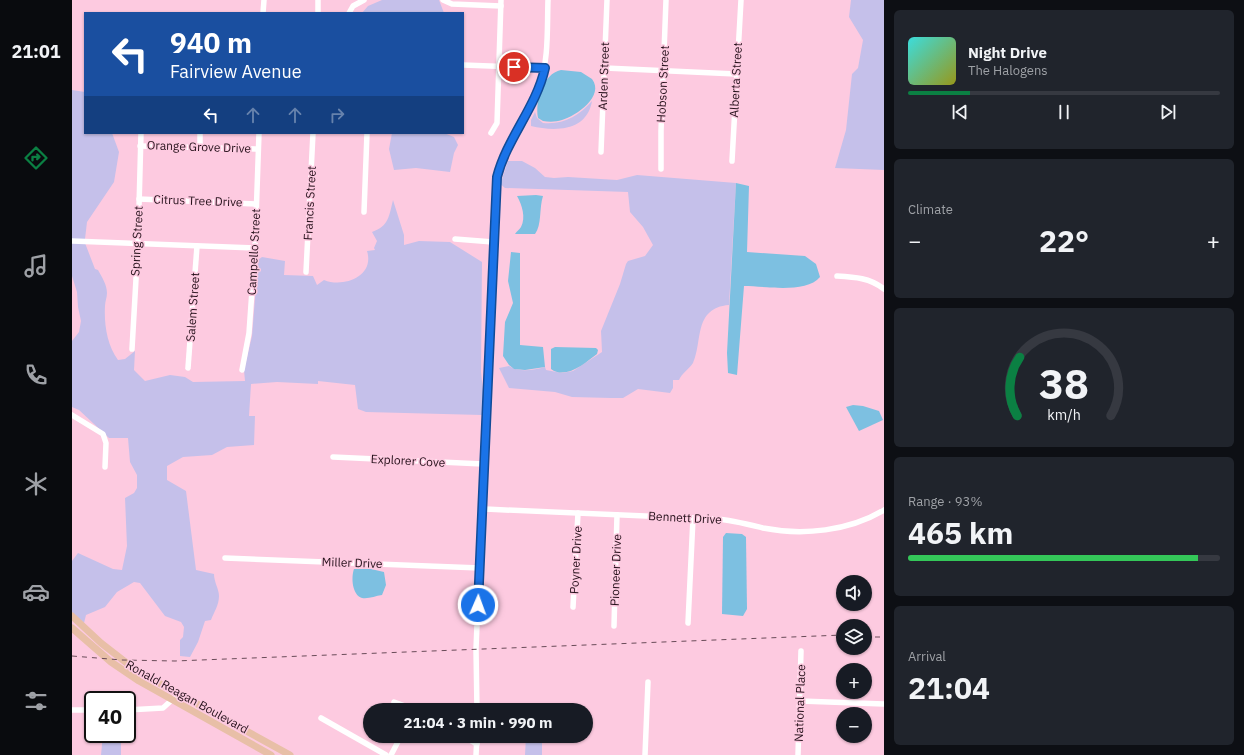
<!DOCTYPE html>
<meta charset="utf-8">
<style>
body{margin:0;font-family:"IBM Plex Sans",sans-serif;background:#20242c;color:#f1f3f6;height:100vh;display:flex;flex-direction:column;font-size:15px;white-space:nowrap}
*{box-sizing:border-box;margin:0}
p{font-size:13px;color:#9ea1a6}
.icon{flex:none;width:22px;height:22px;fill:none;stroke:currentColor;stroke-width:2;stroke-linecap:round;stroke-linejoin:round}
.map{position:relative;flex:1;overflow:hidden}
.drawer{display:flex;flex-direction:column;gap:10px;padding:10px;background:#0d0f14;width:360px}
.drawer>*{flex:none}
.banner{position:absolute;left:12px;top:12px;width:380px;height:122px;border-radius:0px;box-shadow:0 1px 3px #0004;background:#1a4fa0;color:#fff;overflow:hidden}
.fabs{position:absolute;left:764px;top:575px;display:grid;gap:8px}
.fabs a{display:grid;place-items:center;width:36px;height:36px;border-radius:50%;background:#171b24;box-shadow:0 1px 3px #0004;font-size:20px}
.speed{position:absolute;left:12px;top:691px;display:flex;gap:8px;font-size:20px;font-weight:700;text-align:center}
.speed>*{display:grid;place-content:center;width:52px;height:52px;border-radius:50%;background:#171b24;box-shadow:0 1px 3px #0004;line-height:1}
.speed .limit{border:2px solid #111;border-radius:6px;background:#fff;color:#111}
.pin{position:absolute;display:grid;place-items:center;width:34px;height:34px;color:#fff;margin:-17px;border:2px solid #fff;border-radius:50%;box-shadow:0 1px 4px #0007}
.me{position:absolute;width:44px;margin:-22px;rotate:2deg;stroke-linejoin:round;filter:drop-shadow(0 0 3px #0008)}
.turn{display:flex;align-items:center;gap:14px;height:84px;padding:0 20px;font-size:18px}
.turn .icon{width:52px;height:52px;stroke-width:2.5}
.turn b{display:block;font-size:28px;line-height:34px}
.lanes{display:flex;align-items:center;height:38px;padding:0 20px;background:#0003;justify-content:center;gap:20px;direction:ltr}
.lanes .off{opacity:.35}
.big{font-size:30px;font-weight:800;line-height:1.1}
.drawer .tile{flex:1;display:flex;flex-direction:column;justify-content:center;gap:6px;min-width:0;padding:0 14px;border-radius:6px;background:#20242c}
.drawer .dial{align-items:center;gap:0}
.dial svg{height:104px;overflow:visible;fill:none;stroke:#363941;stroke-width:7;stroke-linecap:round;text-anchor:middle}
.dial text{fill:#f1f3f6;stroke:none}
.song{display:flex;align-items:center;gap:12px}
.cover{width:48px;height:48px;border-radius:6px;background:linear-gradient(135deg,hsl(180 70% 55%),hsl(60 70% 35%))}
.played{height:4px;border-radius:2px;background:linear-gradient(90deg,#0b8043 20%,#363941 20%)}
.keys{display:flex;justify-content:space-around;direction:ltr}
.heat{display:flex;justify-content:space-between;align-items:center;font-size:22px;direction:ltr}
.charge{height:6px;border-radius:3px;background:linear-gradient(90deg,#34c759 93%,#363941 0)}
.trip{position:absolute;left:291px;top:703px;width:230px;height:40px;border-radius:20px;background:#171b24;box-shadow:0 1px 3px #0004;font-weight:800;line-height:40px;text-align:center}
main{display:flex;flex:1;min-height:0}
.tab-bar{display:flex;flex-direction:column;width:72px;justify-content:space-around;align-items:center;background:#090b0e;color:#9ea1a6}
.tab-bar .icon{width:28px;height:28px}
.tab-bar .selected{color:#0b8043}
.tab-bar b{font-size:18px;color:#f1f3f6}
.map>svg:first-child{display:block}
.green{fill:#c5c0ea}
.water{fill:#7dc0e1}
.lines{fill:none;stroke-linecap:round;stroke-linejoin:round}
.minor{stroke:#fff;stroke-width:5.5}
.major{stroke:#e8bfa7;stroke-width:7}
.rail{stroke:#6a4c59;stroke-width:1;stroke-dasharray:5 5;stroke-linecap:butt}
.route-casing{stroke:#114b97;stroke-width:10}
.route{stroke:#1a73e8;stroke-width:7}
.labels{text-anchor:middle;stroke-width:3;stroke-linejoin:round;paint-order:stroke}
.street-label{font-size:12px;fill:#26111b;stroke:#fdcae0}
</style>
<main>
<nav class="tab-bar">
<b>21:01</b>
<svg class="icon selected" aria-label="directions" viewBox="0 0 24 24"><path d="M12 3l9 9-9 9-9-9zM9 14v-3h6M13 9l2 2-2 2"/></svg>
<svg class="icon" aria-label="music" viewBox="0 0 24 24"><path d="M9 18V5l10-2v13"/><circle cx="6" cy="18" r="3"/><circle cx="16" cy="16" r="3"/></svg>
<svg class="icon" aria-label="phone" viewBox="0 0 24 24"><path d="M5 4h4l2 5-3 2q2 4 5 5l2-3 5 2v4C11 20 4 13 5 4z"/></svg>
<svg class="icon" aria-label="climate" viewBox="0 0 24 24"><path d="M12 3v18M4 7l16 10M4 17L20 7"/></svg>
<svg class="icon" aria-label="car" viewBox="0 0 24 24"><path d="M5 17H2v-5l4-1 3-4h7l3 4 3 1v5h-3M9 17h6M6 11h13"/><circle cx="7" cy="17" r="2"/><circle cx="17" cy="17" r="2"/></svg>
<svg class="icon" aria-label="filters" viewBox="0 0 24 24"><path d="M4 7h16M4 17h16"/><circle cx="9" cy="7" r="2"/><circle cx="15" cy="17" r="2"/></svg>
</nav>
<div class="map">
<svg width="812" height="755" viewBox="0 0 812 755">
<rect width="100%" height="100%" fill="#fdcae0"/>
<!-- green -->
<g class="green">
<path d="M310 0H367L372 13H290L296 6Z"/>
<path d="M779 0H812V170L763 168 774 130 780 74 786 68 791 40 777 17Z"/>
<path d="M0 90 13 92V133H40L47 152 42 182 15 222 13 239H0Z"/>
<path d="M520 101C515 131 484 132 459 126V120L463 112 465 118 471 123C491 125 507 116 520 101Z"/>
<path d="M320 133H372L382 137 386 145 382 153 378 172 344 168 322 170 317 149Z"/>
<path d="M436 161H450L463 168 473 177 482 178 496 177 545 180 565 175 664 183 657 305C621 308 631 342 621 363 617 369 610 373 607 380H601V388L598 393 566 389 551 398H539L500 397 483 392 437 388 427 368 437 366C447 373 462 370 473 367L474 370 490 373 501 371 530 352 529 331 548 284 554 264 556 261 573 256 581 245 571 227 558 212 556 192 433 188 426 182H429Z"/>
<path d="M321 200 332 235V245L347 241 378 242 410 262 409 372 412 401 410 415 294 412 286 409 283 385 246 381V384L205 382 179 384 177 416H183L182 445 155 447 140 455 111 457 95 466V480L114 491 124 570 142 574C142 582 147 589 147 596 147 605 142 612 139 620L133 621 126 642 118 657 108 656V640L111 637 112 627 109 622 93 616 68 583 62 582 45 592 33 607 14 615 12 623 0 613V561L6 553 41 569 50 570 55 546 53 498 62 493 65 488V475L58 462 56 438H37L7 410 0 407V341L7 332 9 321 6 307 5 292 0 276V243H13L23 269 26 270C30 277 35 285 35 293 35 297 33 302 33 306 32 324 35 345 46 360L53 359 63 351 62 370 73 381 98 375 113 377 121 382 173 381 172 370 180 336 186 260 190 257 213 261 212 275 241 276 245 285 252 280C271 288 303 277 295 251L303 250 302 248 305 241 300 232C317 226 317 216 321 200Z"/>
<path d="M31 734H49V755H29Z"/>
<path d="M454 736H470V755H453Z"/>
</g>
<!-- water -->
<g class="water">
<path d="M489 70 509 72 520 79C533 96 504 116 490 120 484 122 477 122 471 121L466 118C463 100 471 74 489 70Z"/>
<path d="M664 183 677 186 675 252 733 256 744 264 748 277C734 294 692 286 672 286L665 375 656 373 655 353Z"/>
<path d="M464 195 471 196C467 208 470 225 463 234H443C445 231 447 230 449 227 454 217 450 205 445 196Z"/>
<path d="M439 252 448 253V345L471 347 473 367 453 370 442 369 437 365 431 356 433 322 441 303 436 281Z"/>
<path d="M483 347 524 348 526 350 525 354C513 363 494 380 479 369V349Z"/>
<path d="M781 405 791 406 807 411 811 420 787 431 774 407Z"/>
<path d="M654 533 670 534 674 537 675 609 671 616 650 614 651 537Z"/>
<path d="M282 569H299L312 572 314 585 310 595C303 596 297 599 290 598 280 595 279 577 282 569Z"/>
</g>
<g class="lines">
<!-- minor -->
<g class="minor">
<path d="M371 0 380 4 429 6"/>
<path d="M191 13 192 0"/>
<path d="M246 13V0"/>
<path d="M277 13 281 6 292 0"/>
<path d="M391 65 473 68"/>
<path d="M533 68 664 74"/>
<path d="M419 133 425 123 429 0"/>
<path d="M68 146 186 149"/>
<path d="M128 148V133"/>
<path d="M529 152 535 0"/>
<path d="M660 161 669 0"/>
<path d="M589 169V131L594 0"/>
<path d="M67 199 184 204"/>
<path d="M292 212 295 133"/>
<path d="M383 239 421 242"/>
<path d="M0 241 183 248"/>
<path d="M234 272 241 133"/>
<path d="M765 276C783 277 798 278 812 289"/>
<path d="M60 349 66 244 69 133"/>
<path d="M116 368 125 246"/>
<path d="M170 370 177 333 183 248 187 133"/>
<path d="M0 415 31 434 34 443 33 467"/>
<path d="M261 457 411 464"/>
<path d="M410 509C488 512 566 516 643 519 660 520 675 524 691 528 731 536 777 531 812 510"/>
<path d="M153 558 408 568"/>
<path d="M501 607 506 513"/>
<path d="M616 623 621 518"/>
<path d="M542 626 545 515"/>
<path d="M728 701 812 704"/>
<path d="M322 702 344 710"/>
<path d="M0 710H21"/>
<path d="M55 710 91 708 102 698"/>
<path d="M405 710 404 649 423 192C428 149 453 126 467 88 477 60 475 29 476 0"/>
<path d="M249 718 314 755"/>
<path d="M391 736 405 744"/>
<path d="M319 755 329 736"/>
<path d="M404 755 405 736"/>
<path d="M573 755 576 682"/>
<path d="M726 755 729 651"/>
</g>
<!-- major -->
<g class="major">
<path d="M0 616 29 643 65 671 218 755"/>
<path d="M0 628 39 662 67 681 199 755"/>
</g>
<!-- rail -->
<g class="rail">
<path d="M793 637H812"/>
<path d="M0 656 50 660 103 661 771 635"/>
</g>
</g>
<g class="lines">
<!-- route casing -->
<g class="route-casing">
<path id="route" d="M406 605 425 177C435 138 464 108 473 68L442 67"/>
</g>
<!-- route -->
<use href="#route" class="route"/>
</g>
<g class="labels">
<!-- street labels -->
<g class="street-label">
<text transform="translate(532 76) rotate(-88)" y="4">Arden Street</text>
<text transform="translate(664 80) rotate(-87)" y="4">Alberta Street</text>
<text transform="translate(591 84) rotate(-87)" y="4">Hobson Street</text>
<text transform="translate(127 147) rotate(2)" y="4">Orange Grove Drive</text>
<text transform="translate(126 201) rotate(2)" y="4">Citrus Tree Drive</text>
<text transform="translate(238 203) rotate(-87)" y="4">Francis Street</text>
<text transform="translate(65 241) rotate(-87)" y="4">Spring Street</text>
<text transform="translate(182 252) rotate(-87)" y="4">Campello Street</text>
<text transform="translate(121 307) rotate(-86)" y="4">Salem Street</text>
<text transform="translate(336 461) rotate(3)" y="4">Explorer Cove</text>
<text transform="translate(613 518) rotate(3)" y="4">Bennett Drive</text>
<text transform="translate(504 560) rotate(-87)" y="4">Poyner Drive</text>
<text transform="translate(280 563) rotate(2)" y="4">Miller Drive</text>
<text transform="translate(544 570) rotate(-88)" y="4">Pioneer Drive</text>
<text transform="translate(115 697) rotate(29)" y="4">Ronald Reagan Boulevard</text>
<text transform="translate(728 703) rotate(-88)" y="4">National Place</text>
</g>
</g>
</svg>
<div class="fabs">
<a><svg class="icon" aria-label="sound" viewBox="0 0 24 24"><path d="M4 9h4l5-4v14l-5-4H4zM17 9q2 3 0 6"/></svg></a>
<a><svg class="icon" aria-label="layers" viewBox="0 0 24 24"><path d="M12 4l9 5-9 5-9-5zM3 14l9 5 9-5"/></svg></a>
<a>+</a>
<a>−</a>
</div>
<div class="speed"><div class="limit">40</div></div>
<div class="pin" style="left:442px;top:67px;background:#d93025"><svg class="icon" aria-label="arrive" viewBox="0 0 24 24"><path d="M6 21V4h12l-3 4 3 4H6"/></svg></div>
<svg class="me" style="left:406px;top:605px" viewBox="-20 -20 40 40"><circle r="17" fill="#1a73e8" stroke="#fff" stroke-width="3"/><path d="M0-11L8 9 0 5-8 9z" fill="#fff"/></svg>
<div class="trip">21:04 · 3 min · 990 m</div>
<div class="banner">
<div class="turn"><svg class="icon" aria-label="left" viewBox="0 0 24 24"><path d="M17 20v-9H6M10 6l-5 5 5 5"/></svg><div><b>940 m</b>Fairview Avenue</div></div>
<div class="lanes"><svg class="icon" aria-label="left" viewBox="0 0 24 24"><path d="M17 20v-9H6M10 6l-5 5 5 5"/></svg><svg class="icon off" aria-label="ahead" viewBox="0 0 24 24"><path d="M12 20V5M6 11l6-6 6 6"/></svg><svg class="icon off" aria-label="ahead" viewBox="0 0 24 24"><path d="M12 20V5M6 11l6-6 6 6"/></svg><svg class="icon off" aria-label="right" viewBox="0 0 24 24"><path d="M7 20v-9h11M14 6l5 5-5 5"/></svg></div>
</div>
</div>
<section class="drawer">
<div class="tile">
<div class="song"><i class="cover"></i><div><b>Night Drive</b><p>The Halogens</p></div></div>
<div class="played"></div>
<div class="keys"><svg class="icon" aria-label="previous" viewBox="0 0 24 24"><path d="M18 5L8 12l10 7zM5 5v14"/></svg><svg class="icon" aria-label="pause" viewBox="0 0 24 24"><path d="M8 5v14M16 5v14"/></svg><svg class="icon" aria-label="next" viewBox="0 0 24 24"><path d="M6 5l10 7-10 7zM19 5v14"/></svg></div>
</div>
<div class="tile"><p>Climate</p>
<div class="heat"><a>−</a><b class="big">22°</b><a>+</a></div>
</div>
<div class="tile dial"><svg viewBox="0 0 100 80">
<path d="M14 69A42 42 0 1 1 86 69"/>
<path d="M14 69A42 42 0 0 1 16 24" stroke="#0b8043"/>
<text x="50" y="56" font-size="32" font-weight="700">38</text>
<text x="50" y="72" font-size="11">km/h</text>
</svg></div>
<div class="tile"><p>Range · 93%</p><b class="big">465 km</b><div class="charge"></div></div>
<div class="tile"><p>Arrival</p><b class="big">21:04</b></div>
</section>
</main>
